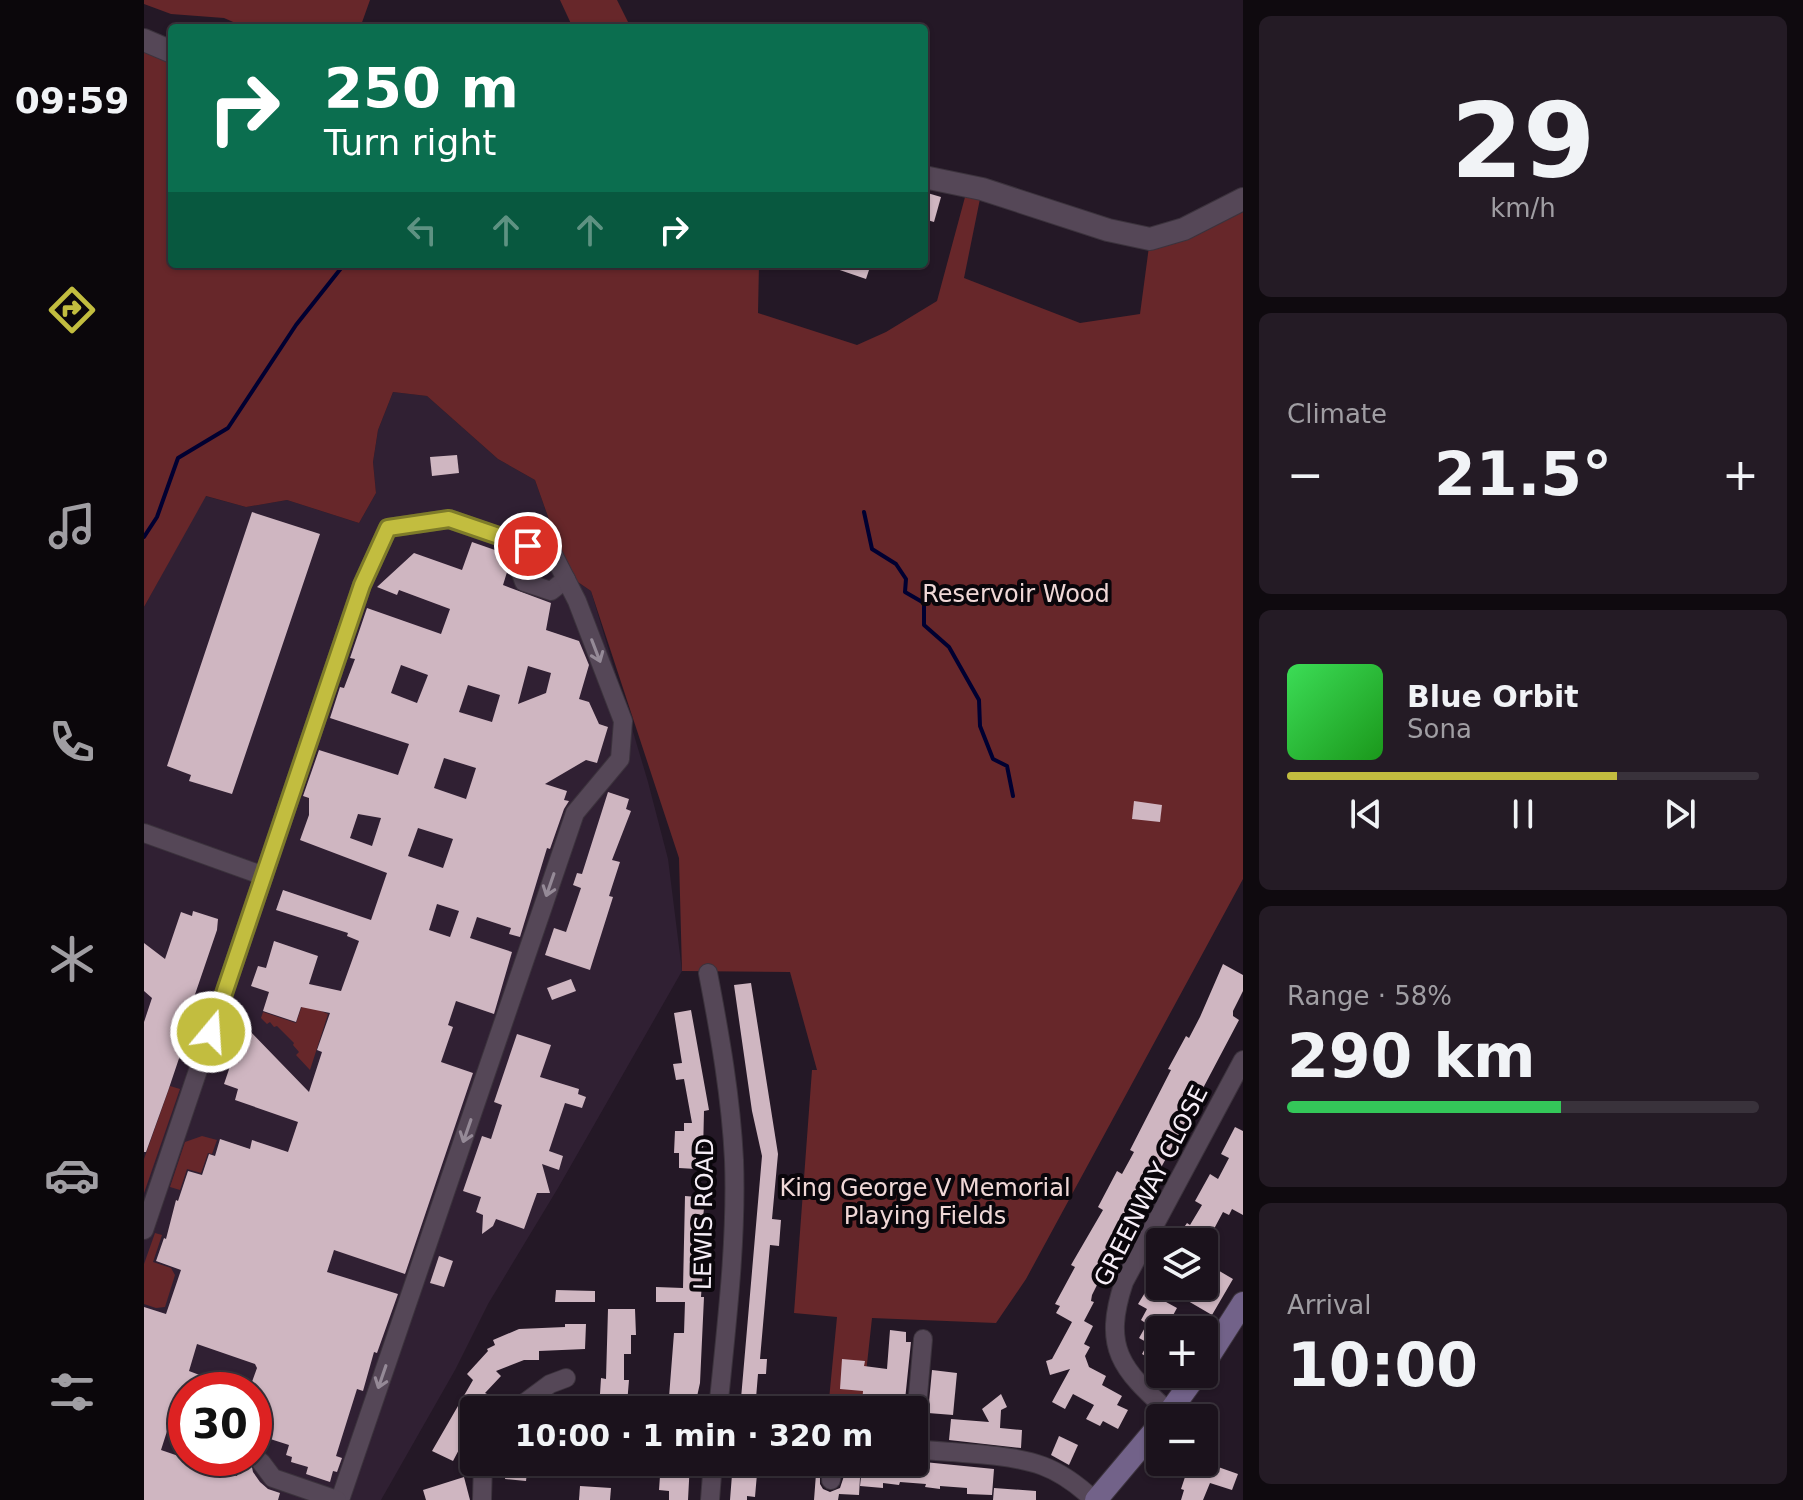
<!DOCTYPE html>
<meta charset="utf-8">
<style>
body{margin:0;font-family:"DejaVu Sans",sans-serif;background:#241b25;color:#f1f3f6;height:100vh;display:flex;flex-direction:column;font-size:30px;white-space:nowrap}
*{box-sizing:border-box;margin:0}
p{font-size:26px;color:#a09ea3}
.icon{flex:none;width:44px;height:44px;fill:none;stroke:currentColor;stroke-width:2;stroke-linecap:round;stroke-linejoin:round}
.map{position:relative;flex:1;overflow:hidden}
.sheet{display:flex;flex-direction:column;gap:16px;padding:16px;background:#0f0a0f;width:560px}
.sheet>*{flex:none}
.hud{position:absolute;left:24px;top:24px;width:760px;height:244px;border-radius:8px;box-shadow:0 2px 6px #0004,0 0 0 2px #39323b;background:#0b6e4f;color:#fff;overflow:hidden}
.fabs{position:absolute;left:1002px;top:1228px;display:grid;gap:16px}
.fabs a{display:grid;place-items:center;width:72px;height:72px;border-radius:8px;background:#1b121c;box-shadow:0 2px 6px #0004,0 0 0 2px #39323b;font-size:40px}
.speed{position:absolute;left:24px;top:1372px;display:flex;gap:16px;font-size:40px;font-weight:700;text-align:center}
.speed>*{display:grid;place-content:center;width:104px;height:104px;border-radius:50%;background:#1b121c;box-shadow:0 2px 6px #0004,0 0 0 2px #39323b;line-height:1}
.speed .limit{border:12px solid #d22;background:#fff;color:#111}
.pin{position:absolute;display:grid;place-items:center;width:68px;height:68px;color:#fff;margin:-34px;border:4px solid #fff;border-radius:50%;box-shadow:0 2px 8px #0007}
.me{position:absolute;width:88px;margin:-44px;rotate:18deg;stroke-linejoin:round;filter:drop-shadow(0 0 6px #0008)}
.turn{display:flex;align-items:center;gap:28px;height:168px;padding:0 24px;font-size:36px}
.turn .icon{width:104px;height:104px;stroke-width:2.5}
.turn b{display:block;font-size:56px;line-height:68px}
.lanes{display:flex;align-items:center;height:76px;padding:0 24px;background:#0003;justify-content:center;gap:40px;direction:ltr}
.lanes .off{opacity:.35}
.big{font-size:60px;font-weight:700;line-height:1.1}
.sheet .card{flex:1;display:flex;flex-direction:column;justify-content:center;gap:12px;min-width:0;padding:0 28px;border-radius:12px;background:#241b25}
.sheet .dial{align-items:center;gap:0}
.dial b{font-size:104px;line-height:1}
.song{display:flex;align-items:center;gap:24px}
.cover{width:96px;height:96px;border-radius:12px;background:linear-gradient(135deg,hsl(130 70% 55%),hsl(120 70% 35%))}
.played{height:8px;border-radius:4px;background:linear-gradient(90deg,#c2bd3f 70%,#39323b 70%)}
.keys{display:flex;justify-content:space-around;direction:ltr}
.heat{display:flex;justify-content:space-between;align-items:center;font-size:44px;direction:ltr}
.charge{height:12px;border-radius:6px;background:linear-gradient(90deg,#34c759 58%,#39323b 0)}
.trip{position:absolute;left:316px;top:1396px;width:468px;height:80px;border-radius:8px;background:#1b121c;box-shadow:0 2px 6px #0004,0 0 0 2px #39323b;font-weight:700;line-height:80px;text-align:center}
main{display:flex;flex:1;min-height:0}
.menu{display:flex;flex-direction:column;width:144px;justify-content:space-around;align-items:center;background:#0b070b;color:#a09ea3}
.menu .icon{width:56px;height:56px}
.menu .current{color:#c2bd3f}
.menu b{font-size:36px;color:#f1f3f6}
.map>svg:first-child{display:block}
.built{fill:#302033;fill-rule:evenodd}
.green{fill:#67272a}
.lines{fill:none;stroke-linecap:round;stroke-linejoin:round}
.stream{stroke:#000031;stroke-width:4}
.building{fill:#cfb6c1;fill-rule:evenodd}
.minor-casing{stroke:#3c333d;stroke-width:20}
.tertiary-casing{stroke:#3c333d;stroke-width:24}
.secondary-casing{stroke:#3c333d;stroke-width:24}
.minor{stroke:#554757;stroke-width:18}
.tertiary{stroke:#554757;stroke-width:22}
.secondary{stroke:#726289;stroke-width:22}
.oneway{stroke:#958a97}
.route-casing{stroke:#7e7b29;stroke-width:20}
.route{stroke:#c2bd3f;stroke-width:14}
.labels{text-anchor:middle;stroke-width:8;stroke-linejoin:round;paint-order:stroke}
.park-label{font-size:24px;fill:#f0d8d7;stroke:#0a060b}
.street-label{font-size:24px;fill:#f6eef7;stroke:#0a060b}
</style>
<main>
<nav class="menu">
<b>09:59</b>
<svg class="icon current" aria-label="directions" viewBox="0 0 24 24"><path d="M12 3l9 9-9 9-9-9zM9 14v-3h6M13 9l2 2-2 2"/></svg>
<svg class="icon" aria-label="music" viewBox="0 0 24 24"><path d="M9 18V5l10-2v13"/><circle cx="6" cy="18" r="3"/><circle cx="16" cy="16" r="3"/></svg>
<svg class="icon" aria-label="phone" viewBox="0 0 24 24"><path d="M5 4h4l2 5-3 2q2 4 5 5l2-3 5 2v4C11 20 4 13 5 4z"/></svg>
<svg class="icon" aria-label="climate" viewBox="0 0 24 24"><path d="M12 3v18M4 7l16 10M4 17L20 7"/></svg>
<svg class="icon" aria-label="car" viewBox="0 0 24 24"><path d="M5 17H2v-5l4-1 3-4h7l3 4 3 1v5h-3M9 17h6M6 11h13"/><circle cx="7" cy="17" r="2"/><circle cx="17" cy="17" r="2"/></svg>
<svg class="icon" aria-label="filters" viewBox="0 0 24 24"><path d="M4 7h16M4 17h16"/><circle cx="9" cy="7" r="2"/><circle cx="15" cy="17" r="2"/></svg>
</nav>
<div class="map">
<svg width="1099" height="1500" viewBox="0 0 1099 1500">
<rect width="100%" height="100%" fill="#241826"/>
<!-- built -->
<path class="built" d="M249 392 283 396 354 459 391 480 425 576 447 591 504 782 524 859 538 971 414 1188 344 1304 311 1370 237 1500H0V607L61 496 102 507 143 500 215 523 232 493 229 462 234 430ZM42 1390H110V1458H42Z"/>
<!-- green -->
<g class="green">
<path d="M0 0H226L216 28H103L80 18 27 14 0 4Z"/>
<path d="M416 0H473L487 28H429Z"/>
<path d="M0 48 28 60V264H615L614 313 713 345 742 332 793 301 824 186 838 189 820 278 936 323 996 314 1006 239 1099 199V879L882 1279 852 1323 728 1318 718 1410H684L693 1317 650 1313 668 1070H673L646 972 538 971 535 858 447 591 425 576 391 480 354 459 283 396 249 392 234 430 229 462 232 493 215 523 143 500 102 507 62 496 0 607Z"/>
<path d="M159 1003 184 1014 166 1070 152 1055 155 1052 149 1045 150 1043 133 1026 130 1027 126 1022 123 1024 117 1018 119 1012 152 1023Z"/>
<path d="M26 1086 36 1089 0 1193V1159Z"/>
<path d="M58 1136 73 1140 68 1154 64 1153 57 1173 43 1169 36 1190 26 1187 41 1142Z"/>
<path d="M11 1233 18 1235 9 1262 27 1268 31 1275 21 1307 12 1308 0 1304V1264Z"/>
</g>
<g class="lines">
<!-- stream -->
<g class="stream">
<path d="M720 512 728 549 752 564 762 579 761 592 780 603V625L805 647 835 700 836 726 849 759 863 766 869 796"/>
<path d="M0 537 13 517 34 458 84 428 152 325 198 267"/>
</g>
</g>
<!-- building -->
<g class="building">
<path d="M780 192 797 197 790 222 780 219Z"/>
<path d="M684 264H727L722 279 684 266Z"/>
<path d="M313 455 315 473 288 476 286 457Z"/>
<path d="M108 512 176 534 88 794 45 781 47 775 23 766Z"/>
<path d="M328 542 368 556 359 585 407 603 402 630 435 641 445 665 435 699 445 702 455 724 464 727 453 763 442 760 401 784 423 791 420 800 425 801 420 809 406 849 403 848 376 937 365 934 367 928 333 917 326 938 368 952 350 1014 312 1001 304 1025 309 1027 297 1062 329 1073 261 1274 190 1250 183 1272 254 1294 233 1353 230 1352 219 1391 213 1389 192 1456 198 1458 193 1472 189 1471 186 1482 162 1474 164 1467 147 1462 148 1457 142 1455 145 1445 120 1437 116 1450 110 1452V1390H105L113 1368 111 1364 53 1344 45 1371 95 1390H42V1431L25 1425 17 1450 93 1476 99 1458H106L109 1472 116 1482 124 1489 136 1493 134 1500H0V1307L22 1314 37 1270 12 1261 20 1238 22 1239 32 1200 34 1201 44 1171 58 1175 65 1154 71 1156 76 1139 106 1149 108 1140 144 1152 154 1122 91 1100 94 1089 80 1084 100 1025 165 1092 178 1052 173 1050 186 1013 157 1007 152 1022 119 1011 125 992 107 986 114 966 122 968 130 941 174 956 165 984 197 991 215 941 203 936 204 933 132 910 139 890 227 920 243 873 156 840 165 815V798L159 796 175 750 254 775 265 744 186 718 196 687 200 688 211 659 206 658 223 608 297 634 306 609 255 590 253 595 233 587 270 553 318 570ZM257 665 284 675 273 703 247 693ZM384 666 407 673 402 693 374 704ZM324 685 356 695 348 722 315 712ZM300 758 332 768 322 799 290 788ZM214 814 237 818 228 846 206 838ZM274 828 309 839 299 868 264 856ZM293 904 315 911 306 937 285 930Z"/>
<path d="M464 792 485 799 482 809 487 811 468 860 476 862 465 896 469 897 446 970 401 955 410 928 422 932 437 888 429 885 433 873 438 874Z"/>
<path d="M990 801 1018 805 1016 822 988 819Z"/>
<path d="M49 911 74 919 73 930 44 1015 49 1017 24 1091 2 1152H0V1022L8 998 0 991V943L21 959 37 912 48 916Z"/>
<path d="M1079 964 1099 975V991L1089 1011V1016L1095 1020 991 1217 989 1216 971 1249 948 1295 947 1301 950 1302 940 1321 949 1326 940 1344 946 1347 941 1356 945 1367 962 1376 958 1385 978 1396 973 1405 984 1410 974 1429 959 1421 956 1426 942 1419 950 1405 929 1394 921 1409 908 1402 926 1369 906 1375 902 1361 908 1359 928 1322 912 1313 916 1306 911 1304 931 1267 927 1265 959 1210 954 1207 973 1171 978 1174 990 1152 986 1150 1027 1070 1024 1069 1042 1036 1045 1038 1056 1017Z"/>
<path d="M427 979 432 991 408 1000 403 988Z"/>
<path d="M607 983 634 1154 628 1219 637 1220 635 1246 626 1245 616 1359H623L622 1374H614L611 1410H596L618 1156 608 1111 590 985Z"/>
<path d="M547 1010 565 1110 560 1111 559 1153 552 1154V1169L535 1168V1153H530L531 1131H540V1123H548L540 1079 532 1080 529 1064 538 1063 530 1013Z"/>
<path d="M373 1034 407 1045 396 1077 435 1089 434 1094 442 1097 438 1108 421 1103 405 1151 419 1156 415 1170 398 1164 406 1193H393L380 1229 352 1219 349 1226 338 1234 339 1215 332 1212 337 1197 319 1191 338 1136 347 1139 358 1105 350 1102Z"/>
<path d="M1091 1127 1099 1131V1215L1088 1209 1085 1215 1079 1212 1063 1242H1030L1043 1223 1046 1225 1058 1205 1051 1201 1066 1174 1074 1179 1085 1158 1077 1154Z"/>
<path d="M541 1196 553 1197V1200L557 1201 556 1208H560L556 1252H560L557 1297H560L556 1383 550 1410H524L530 1333H540L541 1302H512V1287L539 1288Z"/>
<path d="M295 1256 309 1261 300 1287 286 1283Z"/>
<path d="M1060 1262 1089 1279 1068 1315 1044 1301 1053 1286H1060Z"/>
<path d="M412 1290 451 1291V1302H411Z"/>
<path d="M1002 1291 1033 1308 1021 1330H1016V1365L998 1354 1004 1343 995 1338 1003 1324 997 1320 1003 1309 994 1304Z"/>
<path d="M464 1309H491L492 1335H487V1354H480V1380H485L483 1404H477V1410H455L457 1378 462 1379Z"/>
<path d="M421 1324H442L441 1349 395 1351V1360H380L352 1371 357 1376 341 1393 345 1395 337 1410H330V1421L309 1461 288 1451 329 1380 323 1374 344 1351 343 1349 351 1345 349 1340 375 1329 421 1327Z"/>
<path d="M746 1330 762 1332V1342H767L761 1400 739 1398 738 1410H723L724 1404H718L719 1391 696 1389 698 1359 721 1361 720 1366 743 1369Z"/>
<path d="M788 1370 813 1373 809 1415 784 1413Z"/>
<path d="M857 1394 863 1407 857 1410 856 1428 878 1430 877 1448 805 1440 807 1419 845 1422 838 1409Z"/>
<path d="M915 1436 934 1445 925 1465 907 1455Z"/>
<path d="M770 1461 850 1469 848 1495 823 1494V1488L796 1486V1489L781 1487 782 1484 756 1482 755 1485 739 1483V1488L716 1486 718 1467 759 1469V1462Z"/>
<path d="M363 1462 384 1463 382 1481 361 1479Z"/>
<path d="M517 1462H546L544 1500H525V1491L515 1490Z"/>
<path d="M589 1462H614L611 1497 603 1496V1500H586Z"/>
<path d="M1060 1462 1094 1474 1088 1490 1066 1483 1059 1500H1037L1040 1490 1037 1489 1043 1471 1023 1462Z"/>
<path d="M672 1474H676V1484L679 1489 686 1492 696 1488 700 1476 716 1478 715 1495 695 1494 694 1500H670Z"/>
<path d="M320 1477 326 1500H282L279 1490Z"/>
<path d="M436 1486 467 1488 466 1500H435Z"/>
<path d="M850 1488 892 1491V1500H849Z"/>
</g>
<g class="lines">
<!-- minor casing -->
<g class="minor-casing">
<g id="minor">
<path d="M384 546 376 571 380 582 407 591 422 579"/>
<path d="M0 833 120 876"/>
<path d="M564 973C576 1035 587 1098 590 1160 593 1242 582 1329 574 1410"/>
<path d="M0 1230 218 585 244 528 305 519 410 556 433 601 479 721 476 759 431 813 196 1500"/>
<path d="M371 1410 406 1384 422 1378"/>
<path d="M1025 1412C977 1369 958 1348 980 1282L1099 1060"/>
<path d="M770 1440 779 1339"/>
<path d="M770 1449C808 1453 864 1453 899 1466 918 1473 935 1486 950 1500"/>
<path d="M117 1462 129 1478 193 1500"/>
<path d="M687 1480 689 1462"/>
<path d="M338 1500 339 1462"/>
<path d="M566 1500 569 1462"/>
</g>
</g>
<!-- tertiary casing -->
<g class="tertiary-casing">
<g id="tertiary">
<path d="M0 40 28 52"/>
<path d="M780 177 838 189 964 230 1006 239 1040 229 1099 199"/>
</g>
</g>
<!-- secondary casing -->
<g class="secondary-casing">
<g id="secondary">
<path d="M1060 1364 1099 1303"/>
<path d="M1021 1418 1053 1374"/>
<path d="M952 1500 1016 1424"/>
</g>
</g>
<!-- minor -->
<use href="#minor" class="minor"/>
<!-- tertiary -->
<use href="#tertiary" class="tertiary"/>
<!-- secondary -->
<use href="#secondary" class="secondary"/>
</g>
<!-- one-way arrows -->
<defs><path id="oneway-shaft" d="M-6 0H5M1.5-3L5.5 0L1.5 3" fill="none" stroke-width="1.6" stroke-linecap="round" stroke-linejoin="round" transform="scale(2)"/></defs>
<g class="oneway">
<use href="#oneway-shaft" transform="translate(452 651) rotate(69)"/>
<use href="#oneway-shaft" transform="translate(406 885) rotate(109)"/>
<use href="#oneway-shaft" transform="translate(323 1131) rotate(109)"/>
<use href="#oneway-shaft" transform="translate(238 1377) rotate(109)"/>
</g>
<g class="lines">
<!-- route casing -->
<g class="route-casing">
<path id="route" d="M67 1032 218 585 244 528 305 519 384 546"/>
</g>
<!-- route -->
<use href="#route" class="route"/>
</g>
<g class="labels">
<!-- park labels -->
<g class="park-label">
<text x="872" y="602">Reservoir Wood</text>
<text x="781" y="1196">King George V Memorial<tspan x="781" dy="28">Playing Fields</tspan></text>
</g>
<!-- street labels -->
<g class="street-label">
<text transform="translate(1007 1186) rotate(-63)" y="8">GREENWAY CLOSE</text>
<text transform="translate(560 1214) rotate(-89)" y="8">LEWIS ROAD</text>
</g>
</g>
</svg>
<div class="fabs">
<a><svg class="icon" aria-label="layers" viewBox="0 0 24 24"><path d="M12 4l9 5-9 5-9-5zM3 14l9 5 9-5"/></svg></a>
<a>+</a>
<a>−</a>
</div>
<div class="speed"><div class="limit">30</div></div>
<div class="pin" style="left:384px;top:546px;background:#d93025"><svg class="icon" aria-label="arrive" viewBox="0 0 24 24"><path d="M6 21V4h12l-3 4 3 4H6"/></svg></div>
<svg class="me" style="left:67px;top:1032px" viewBox="-20 -20 40 40"><circle r="17" fill="#c2bd3f" stroke="#fff" stroke-width="3"/><path d="M0-11L8 9 0 5-8 9z" fill="#fff"/></svg>
<div class="trip">10:00 · 1 min · 320 m</div>
<div class="hud">
<div class="turn"><svg class="icon" aria-label="right" viewBox="0 0 24 24"><path d="M7 20v-9h11M14 6l5 5-5 5"/></svg><div><b>250 m</b>Turn right</div></div>
<div class="lanes"><svg class="icon off" aria-label="left" viewBox="0 0 24 24"><path d="M17 20v-9H6M10 6l-5 5 5 5"/></svg><svg class="icon off" aria-label="ahead" viewBox="0 0 24 24"><path d="M12 20V5M6 11l6-6 6 6"/></svg><svg class="icon off" aria-label="ahead" viewBox="0 0 24 24"><path d="M12 20V5M6 11l6-6 6 6"/></svg><svg class="icon" aria-label="right" viewBox="0 0 24 24"><path d="M7 20v-9h11M14 6l5 5-5 5"/></svg></div>
</div>
</div>
<section class="sheet">
<div class="card dial"><b>29</b><p>km/h</p></div>
<div class="card"><p>Climate</p>
<div class="heat"><a>−</a><b class="big">21.5°</b><a>+</a></div>
</div>
<div class="card">
<div class="song"><i class="cover"></i><div><b>Blue Orbit</b><p>Sona</p></div></div>
<div class="played"></div>
<div class="keys"><svg class="icon" aria-label="previous" viewBox="0 0 24 24"><path d="M18 5L8 12l10 7zM5 5v14"/></svg><svg class="icon" aria-label="pause" viewBox="0 0 24 24"><path d="M8 5v14M16 5v14"/></svg><svg class="icon" aria-label="next" viewBox="0 0 24 24"><path d="M6 5l10 7-10 7zM19 5v14"/></svg></div>
</div>
<div class="card"><p>Range · 58%</p><b class="big">290 km</b><div class="charge"></div></div>
<div class="card"><p>Arrival</p><b class="big">10:00</b></div>
</section>
</main>
